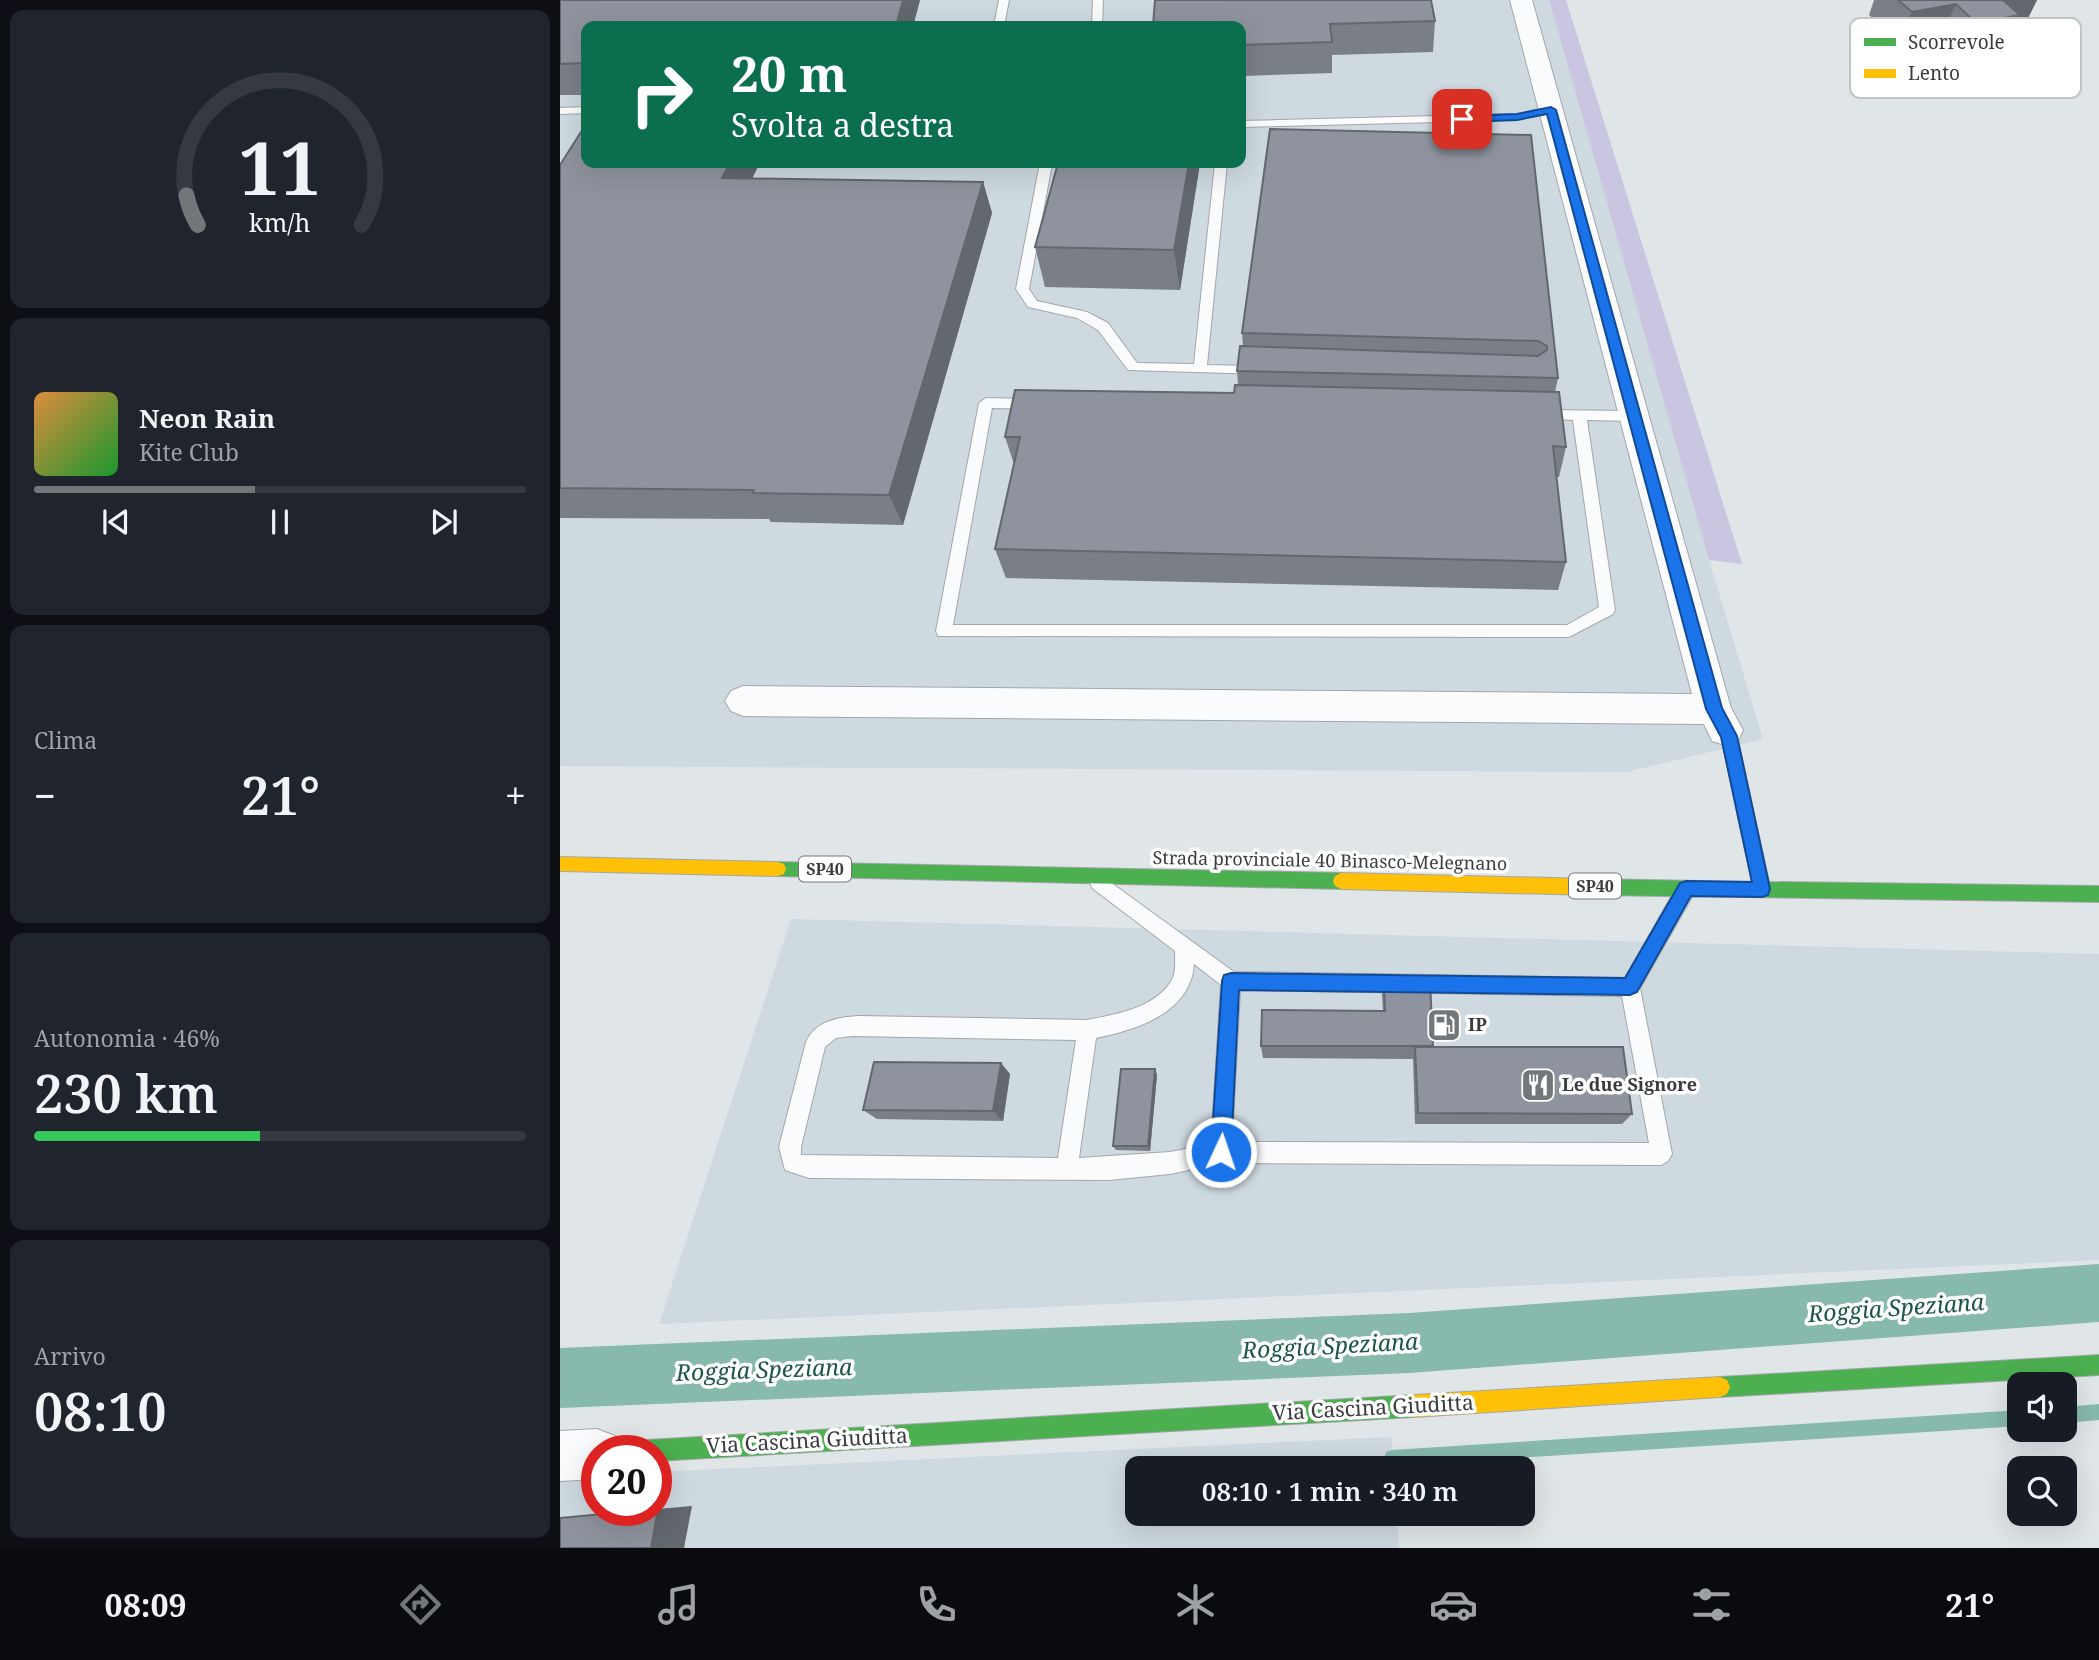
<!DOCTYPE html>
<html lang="it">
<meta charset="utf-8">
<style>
body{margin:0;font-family:"Noto Serif",serif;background:#20242c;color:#f1f3f6;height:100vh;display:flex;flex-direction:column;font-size:26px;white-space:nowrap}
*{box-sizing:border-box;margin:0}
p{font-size:23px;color:#9ea1a6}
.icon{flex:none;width:38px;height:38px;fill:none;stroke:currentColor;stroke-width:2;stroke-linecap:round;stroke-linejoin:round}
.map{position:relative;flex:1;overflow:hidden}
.side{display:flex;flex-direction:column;gap:10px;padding:10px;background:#0d0f14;width:560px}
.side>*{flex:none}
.hud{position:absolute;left:21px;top:21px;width:665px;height:147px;border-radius:14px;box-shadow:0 7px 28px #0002;background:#0b6e4f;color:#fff;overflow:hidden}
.fabs{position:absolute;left:1447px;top:1372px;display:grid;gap:14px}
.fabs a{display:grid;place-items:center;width:70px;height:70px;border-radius:14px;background:#171b24;box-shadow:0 7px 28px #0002;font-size:35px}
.speed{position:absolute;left:21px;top:1435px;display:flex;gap:14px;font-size:35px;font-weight:700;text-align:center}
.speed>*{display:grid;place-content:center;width:91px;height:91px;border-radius:50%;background:#171b24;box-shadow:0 7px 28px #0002;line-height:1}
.speed .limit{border:10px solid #d22;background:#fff;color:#111}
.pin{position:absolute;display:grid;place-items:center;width:60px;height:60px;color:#fff;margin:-30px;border-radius:14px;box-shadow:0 4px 10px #0006}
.me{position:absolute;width:77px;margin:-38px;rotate:3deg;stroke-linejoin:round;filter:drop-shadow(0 0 5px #0008)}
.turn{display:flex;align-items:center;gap:24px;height:147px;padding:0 35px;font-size:32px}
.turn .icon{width:91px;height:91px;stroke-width:2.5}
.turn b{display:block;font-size:49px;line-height:60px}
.big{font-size:52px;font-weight:600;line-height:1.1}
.side .card{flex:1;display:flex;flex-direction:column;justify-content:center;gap:10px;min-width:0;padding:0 24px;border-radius:14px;background:#20242c}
.side .dial{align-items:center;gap:0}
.dial svg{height:182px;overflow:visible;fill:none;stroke:#363941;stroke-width:7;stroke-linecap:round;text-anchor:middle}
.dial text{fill:#f1f3f6;stroke:none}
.song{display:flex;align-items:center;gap:21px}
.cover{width:84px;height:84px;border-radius:10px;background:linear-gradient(135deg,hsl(30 70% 55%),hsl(130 70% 35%))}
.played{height:7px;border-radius:4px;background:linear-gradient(90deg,#73777a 45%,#363941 45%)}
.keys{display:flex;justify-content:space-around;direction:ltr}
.heat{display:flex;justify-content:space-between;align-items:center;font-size:38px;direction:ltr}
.charge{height:10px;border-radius:5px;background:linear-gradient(90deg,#34c759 46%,#363941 0)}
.trip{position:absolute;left:565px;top:1456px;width:410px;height:70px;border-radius:14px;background:#171b24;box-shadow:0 7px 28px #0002;font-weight:600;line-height:70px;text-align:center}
.tab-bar{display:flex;height:112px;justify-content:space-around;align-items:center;background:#090b0e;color:#9ea1a6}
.tab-bar .icon{width:49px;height:49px}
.tab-bar .current{color:#73777a}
.tab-bar b{font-size:32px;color:#f1f3f6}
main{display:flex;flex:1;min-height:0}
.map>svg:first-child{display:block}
.built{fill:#ced9e0;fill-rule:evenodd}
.green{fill:#cac5e1}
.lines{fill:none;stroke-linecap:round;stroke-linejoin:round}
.stream{fill:#87b9ad;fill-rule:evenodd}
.canal{fill:#87b9ad;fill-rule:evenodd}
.lane-casing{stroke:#a4a7aa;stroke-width:2}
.street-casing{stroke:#a4a7aa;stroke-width:2}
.fast-casing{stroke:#a4a7aa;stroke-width:2}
.slow-casing{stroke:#a4a7aa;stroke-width:2}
.lane{fill:#fafbfc;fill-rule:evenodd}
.street{fill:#fafbfc;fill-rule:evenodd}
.fast{fill:#4caf50;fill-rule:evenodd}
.slow{fill:#ffc107;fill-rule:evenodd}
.wall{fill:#7a7e87}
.shaded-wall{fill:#63676e}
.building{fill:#8e939d;stroke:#63676e;stroke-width:2}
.route{fill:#1a73e8;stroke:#114b97;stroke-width:2}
.labels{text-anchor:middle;stroke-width:7;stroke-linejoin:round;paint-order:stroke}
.shield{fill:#fff;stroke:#747679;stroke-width:2}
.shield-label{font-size:16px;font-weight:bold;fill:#383c3f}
.street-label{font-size:18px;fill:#383c3f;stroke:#fff}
.poi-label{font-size:18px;font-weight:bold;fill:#383c3f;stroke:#fff;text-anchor:start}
.near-street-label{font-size:21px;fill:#383c3f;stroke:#fff}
.near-water-label{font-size:23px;font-style:italic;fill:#1d5649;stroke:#fff}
.key{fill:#fff;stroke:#c3c4c5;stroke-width:2}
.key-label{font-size:19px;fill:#383c3f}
</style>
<main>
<section class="side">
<div class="card dial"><svg viewBox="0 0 100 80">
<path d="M14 69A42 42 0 1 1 86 69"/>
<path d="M14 69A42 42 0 0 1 9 56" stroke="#73777a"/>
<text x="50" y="56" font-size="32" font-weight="700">11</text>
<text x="50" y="72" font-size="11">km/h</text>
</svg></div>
<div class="card">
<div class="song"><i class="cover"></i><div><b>Neon Rain</b><p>Kite Club</p></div></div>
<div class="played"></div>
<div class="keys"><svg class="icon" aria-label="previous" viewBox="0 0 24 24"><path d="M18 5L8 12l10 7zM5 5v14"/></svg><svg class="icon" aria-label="pause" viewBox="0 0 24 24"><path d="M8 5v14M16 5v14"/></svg><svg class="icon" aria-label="next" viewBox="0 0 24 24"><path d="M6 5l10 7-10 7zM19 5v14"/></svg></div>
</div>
<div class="card"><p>Clima</p>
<div class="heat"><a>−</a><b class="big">21°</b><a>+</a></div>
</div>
<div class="card"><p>Autonomia · 46%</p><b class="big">230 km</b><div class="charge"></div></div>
<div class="card"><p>Arrivo</p><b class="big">08:10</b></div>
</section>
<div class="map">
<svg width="1539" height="1548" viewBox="0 0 1539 1548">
<rect width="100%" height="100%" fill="#e0e5e8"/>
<!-- built -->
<g class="built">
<path d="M0 0H989L1149 560 1203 739 1067 772 0 766ZM26 26H681V163H26Z"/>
<path d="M231 919 1539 954V1260L99 1324Z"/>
<path d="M831 1437 834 1468H578V1514H837L839 1548H0V1476L37 1475V1510H96V1472Z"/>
</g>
<!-- green -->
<path class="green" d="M989 0H1006L1182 564 1149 560Z"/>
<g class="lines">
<!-- stream -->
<g class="stream">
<path d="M1539 1404V1420L1505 1423V1407Z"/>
<path d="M1460 1410V1426L832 1466 826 1464 824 1458 826 1452 832 1450Z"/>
</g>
<!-- canal -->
<path class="canal" d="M1539 1264V1322L849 1373 0 1408V1348L849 1313Z"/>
<!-- lane casing -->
<g class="lane-casing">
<g id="lane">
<path d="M439 0H449L444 26H434Z"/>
<path d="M533 0H543L542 26H532Z"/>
<path d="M26 107V113L0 114V108Z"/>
<path d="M991 107 997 110 995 112 957 120 681 127V121L957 114Z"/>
<path d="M484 163H496L491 169 469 289 477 301 527 312 548 323 577 363 634 364 655 163H667L647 365 698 366 703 368V374L568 370 538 330 517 318 468 307 456 289 479 168Z"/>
<path d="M426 398 476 399 483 404 476 409 432 408 393 625H1007L1039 607 1013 420 975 418 973 415 980 410 1074 411 1081 416 1074 421 1027 420 1055 610 1053 614 1009 637 378 636 376 631 419 403Z"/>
<path d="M539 874 674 972 1065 978 1119 883 1126 881 1133 883 1135 889 1133 895 1080 988 1112 1154 1108 1161 1101 1165 661 1163 610 1174 549 1180 249 1178 225 1170 219 1147 246 1042C255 1021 279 1017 299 1016L527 1020C557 1014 597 1008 613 978 616 971 615 958 615 951L532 888 530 882 532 876ZM634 964 661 985 651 1144 610 1152 519 1158 536 1038C576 1030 631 1013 634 964ZM680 990 1062 996 1089 1143 672 1142ZM292 1036 516 1040 498 1158 241 1155V1147L265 1047 276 1038Z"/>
</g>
</g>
<!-- street casing -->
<g class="street-casing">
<g id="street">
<path d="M950 0H972L1171 708 1183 730 1178 741 1165 745 1152 741 1144 724 183 716 171 711 165 701 171 691 183 686 1132 694Z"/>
<path d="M37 1429 55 1436 61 1451H37V1479L0 1481V1431Z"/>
</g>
</g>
<!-- fast casing -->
<g class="fast-casing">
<g id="fast">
<path d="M1169 730 1174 731 1177 736 1209 882 1539 886V902L1034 895 1028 892 1026 887 1028 882 1034 879 1192 882 1161 736 1164 731Z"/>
<path d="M218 862 781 873 787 876 789 881 787 886 781 889 218 876 212 874 210 869 212 864Z"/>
<path d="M1539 1355V1375L1160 1397 1153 1394 1150 1387 1153 1380 1160 1377Z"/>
<path d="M854 1395 861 1399 865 1406 861 1413 854 1417 96 1461V1451H76L79 1443 87 1440Z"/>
</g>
</g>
<!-- slow casing -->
<g class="slow-casing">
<g id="slow">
<path d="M0 857 218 862 224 864 226 869 224 874 218 876 0 871Z"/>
<path d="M781 873 1034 879 1040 882 1042 887 1040 892 1034 895 781 889 775 886 773 881 775 876Z"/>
<path d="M1160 1377 1167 1380 1170 1387 1167 1394 1160 1397 854 1417 847 1413 843 1406 847 1399 854 1395Z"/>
</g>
</g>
<!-- lane -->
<use href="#lane" class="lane"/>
<!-- street -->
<use href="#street" class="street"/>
<!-- fast -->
<use href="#fast" class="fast"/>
<!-- slow -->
<use href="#slow" class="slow"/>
</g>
<!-- wall -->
<g class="wall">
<path d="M0 0H360L353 26H26V95H0Z"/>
<path d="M1314 0H1477L1467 20 1457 22 1445 46 1401 54 1382 35 1339 43 1309 15Z"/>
<path d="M875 21 873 52 772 55V73L681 76V26Z"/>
<path d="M971 135 998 378 995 392 1006 447 999 477H996L1006 562 998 590 446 578 435 549 454 464 445 437 674 393 678 385 677 371 683 346 682 333Z"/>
<path d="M26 163H198L199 164 192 179 423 182 432 213 343 525 211 522 209 519 0 518V165Z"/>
<path d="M498 163H640L620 290 485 287 475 247Z"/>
<path d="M824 981 873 1046 1072 1114 1062 1124H855L853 1059 703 1058 701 1046 823 1011 822 995Z"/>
<path d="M595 1069 597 1075 590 1151 556 1150 553 1146Z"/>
<path d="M450 1074 443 1121 317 1119 303 1110Z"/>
</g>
<!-- shaded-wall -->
<g class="shaded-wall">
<path d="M343 0H360L353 26H336Z"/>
<path d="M1438 0H1477L1467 20 1457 22 1445 46 1401 54 1416 23Z"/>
<path d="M1396 4 1382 35 1339 43 1352 12Z"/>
<path d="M170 163H198L199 164 177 210 162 178Z"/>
<path d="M629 163H640L620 290 614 250Z"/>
<path d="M423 182 432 213 343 525 329 495Z"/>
<path d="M441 1063 450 1074 443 1121 433 1111Z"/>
<path d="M595 1069 597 1075 590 1151 588 1146Z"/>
<path d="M132 1506 124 1548H91L98 1509Z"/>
</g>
<!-- building -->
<g class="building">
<path d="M0 0H343L336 26H26V63L0 64Z"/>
<path d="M595 0H871L875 21 770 24 772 42 681 45V26H593Z"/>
<path d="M1338 0H1443L1460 15 1416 23 1396 4 1352 12Z"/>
<path d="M710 129 971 135 998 378 677 371 680 346 978 356 987 350V346L978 341 682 333Z"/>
<path d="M21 132H26V163H170L162 178 423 182 329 495 193 493 194 490 0 488V165Z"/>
<path d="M498 163H629L614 250 475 247Z"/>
<path d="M675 385 999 392 1006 447 993 446 1006 562 435 549 460 437H445L455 390 674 393Z"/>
<path d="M824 981H870L873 1046H701L702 1010 825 1011Z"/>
<path d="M855 1047H1063L1072 1114 858 1113Z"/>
<path d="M314 1062 441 1063 433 1111 303 1110Z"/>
<path d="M561 1069H595L588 1146H553Z"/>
<path d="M96 1509H98L91 1548H0V1518Z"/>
</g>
<!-- route -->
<path class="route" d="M991 107 996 110 1162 708 1177 736 1210 889 1208 895 1202 897 1131 896 1077 992 1070 995 679 990 671 1152 668 1158 661 1161 654 1158 651 1152 662 981 664 975 671 973 1065 978 1120 883 1126 881 1192 882 1161 737 1146 709 987 114 957 120 902 122 897 119 902 116 957 114Z"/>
<!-- icons -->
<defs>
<g id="fuel-square" transform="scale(1.75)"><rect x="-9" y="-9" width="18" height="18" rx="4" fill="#73777a" stroke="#fff"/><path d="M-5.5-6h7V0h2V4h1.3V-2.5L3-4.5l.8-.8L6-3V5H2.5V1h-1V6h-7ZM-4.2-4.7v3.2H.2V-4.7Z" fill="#fff"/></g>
<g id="restaurant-square" transform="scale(1.75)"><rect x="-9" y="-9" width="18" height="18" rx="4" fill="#73777a" stroke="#fff"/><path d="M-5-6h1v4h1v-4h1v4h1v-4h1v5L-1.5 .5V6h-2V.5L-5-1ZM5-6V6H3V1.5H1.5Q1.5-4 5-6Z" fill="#fff"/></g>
</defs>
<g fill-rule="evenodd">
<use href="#fuel-square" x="884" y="1025"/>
<use href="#restaurant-square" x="978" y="1085"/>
</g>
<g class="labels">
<!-- shield labels -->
<g class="shield">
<rect x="239" y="856.5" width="52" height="25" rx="5"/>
<rect x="1009" y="873.5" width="52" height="25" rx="5"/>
</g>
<g class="shield-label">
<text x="265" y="875">SP40</text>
<text x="1035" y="892">SP40</text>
</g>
<!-- street labels -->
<g class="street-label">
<text transform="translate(770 861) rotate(1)" y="6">Strada provinciale 40 Binasco-Melegnano</text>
</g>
<!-- poi labels -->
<g class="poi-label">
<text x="908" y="1031">IP</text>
<text x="1002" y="1091">Le due Signore</text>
</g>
<!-- near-street labels -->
<g class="near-street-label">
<text transform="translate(813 1408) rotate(-3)" y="7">Via Cascina Giuditta</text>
<text transform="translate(247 1441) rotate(-3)" y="7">Via Cascina Giuditta</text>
</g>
<!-- near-water labels -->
<g class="near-water-label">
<text transform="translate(1336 1308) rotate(-4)" y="8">Roggia Speziana</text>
<text transform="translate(770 1346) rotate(-3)" y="8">Roggia Speziana</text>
<text transform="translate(204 1370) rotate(-2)" y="8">Roggia Speziana</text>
</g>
</g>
<!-- legend -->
<rect x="1290" y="18" width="231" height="80" rx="10" class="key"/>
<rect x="1304" y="38" width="32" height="8" fill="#4caf50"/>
<rect x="1304" y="69" width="32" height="9" fill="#ffc107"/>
<g class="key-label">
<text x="1348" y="49">Scorrevole</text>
<text x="1348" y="80">Lento</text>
</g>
</svg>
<div class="fabs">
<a><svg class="icon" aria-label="sound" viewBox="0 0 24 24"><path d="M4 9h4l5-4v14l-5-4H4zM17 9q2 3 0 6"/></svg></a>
<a><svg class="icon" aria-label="search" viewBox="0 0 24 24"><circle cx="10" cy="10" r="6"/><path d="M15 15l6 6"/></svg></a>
</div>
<div class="speed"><div class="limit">20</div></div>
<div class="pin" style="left:902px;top:119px;background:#d93025"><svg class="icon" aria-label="arrive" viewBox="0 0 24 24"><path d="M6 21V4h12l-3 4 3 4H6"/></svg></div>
<svg class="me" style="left:661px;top:1152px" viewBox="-20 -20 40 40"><circle r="17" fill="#1a73e8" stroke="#fff" stroke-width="3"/><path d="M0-11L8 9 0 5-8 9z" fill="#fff"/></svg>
<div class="trip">08:10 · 1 min · 340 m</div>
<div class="hud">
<div class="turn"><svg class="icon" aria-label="right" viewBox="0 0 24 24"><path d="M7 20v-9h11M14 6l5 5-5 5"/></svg><div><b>20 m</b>Svolta a destra</div></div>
</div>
</div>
</main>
<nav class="tab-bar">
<b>08:09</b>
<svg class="icon current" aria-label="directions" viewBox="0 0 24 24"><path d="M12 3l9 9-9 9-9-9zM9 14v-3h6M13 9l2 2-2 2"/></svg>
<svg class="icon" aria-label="music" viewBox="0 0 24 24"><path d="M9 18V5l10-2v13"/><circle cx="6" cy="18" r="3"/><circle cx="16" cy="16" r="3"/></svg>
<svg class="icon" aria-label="phone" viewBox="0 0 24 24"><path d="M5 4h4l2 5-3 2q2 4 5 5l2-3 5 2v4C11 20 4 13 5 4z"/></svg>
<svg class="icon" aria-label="climate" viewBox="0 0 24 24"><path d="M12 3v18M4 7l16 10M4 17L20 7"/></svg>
<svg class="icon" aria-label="car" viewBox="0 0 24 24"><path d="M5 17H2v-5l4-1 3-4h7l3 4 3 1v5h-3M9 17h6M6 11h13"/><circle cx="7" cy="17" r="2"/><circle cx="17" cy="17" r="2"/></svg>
<svg class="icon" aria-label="filters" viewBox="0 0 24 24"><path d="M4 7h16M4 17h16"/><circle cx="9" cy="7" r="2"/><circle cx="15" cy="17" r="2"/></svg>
<b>21°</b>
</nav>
